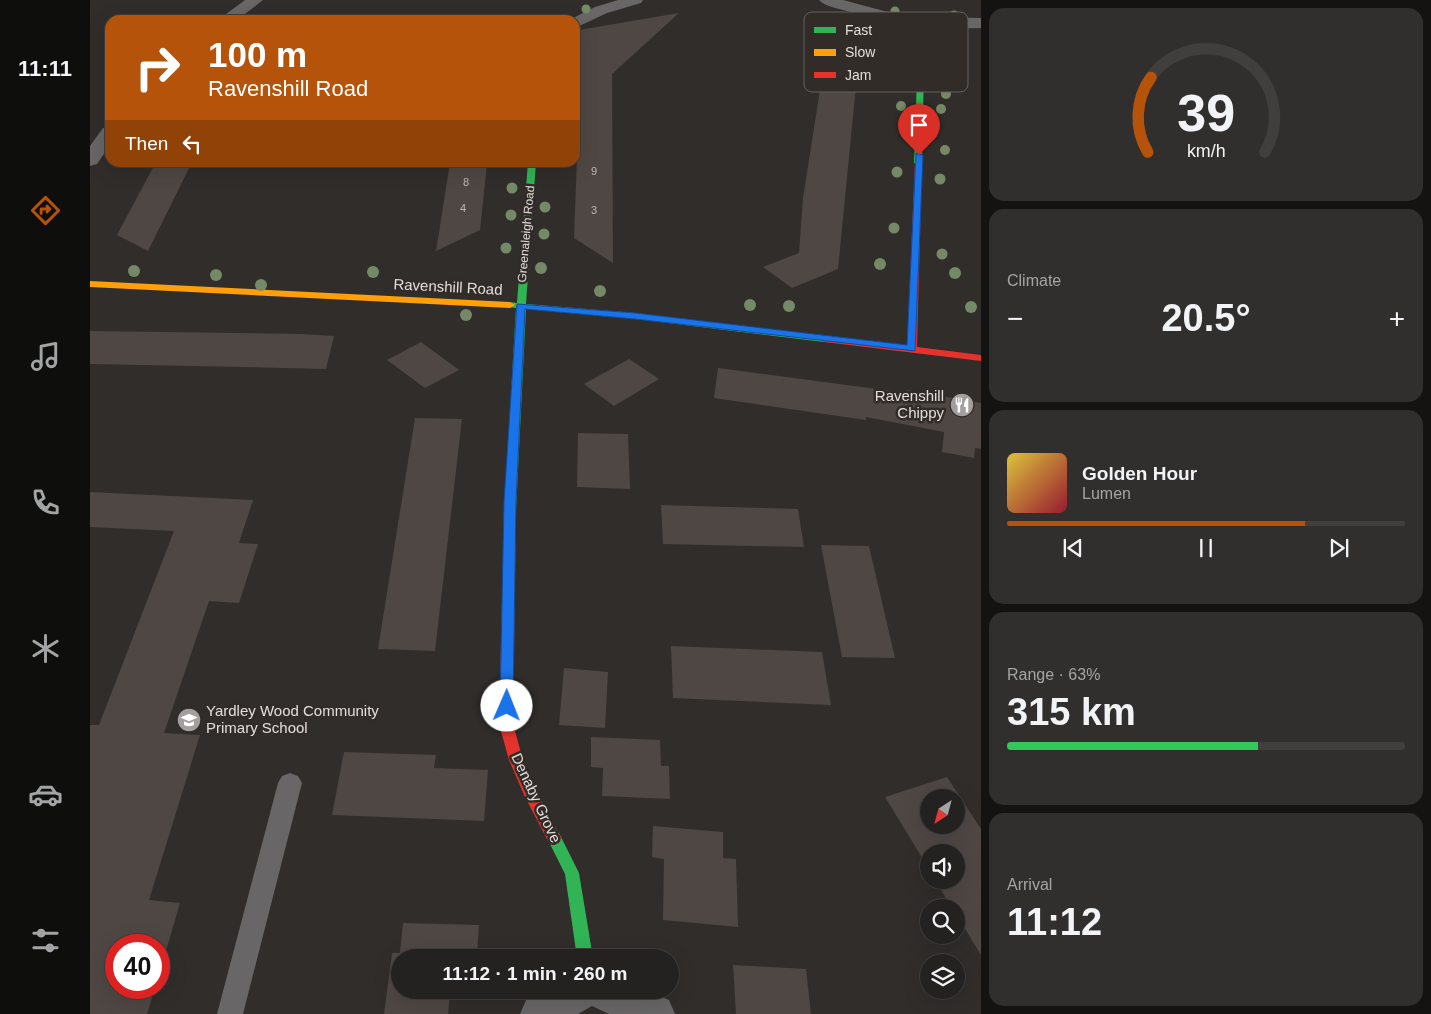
<!DOCTYPE html>
<meta charset="utf-8">
<style>
body{margin:0;font-family:Helvetica,sans-serif;background:#302f2d;color:#f1f3f6;height:100vh;display:flex;flex-direction:column;font-size:19px;white-space:nowrap}
*{box-sizing:border-box;margin:0}
p{font-size:16px;color:#a3a4a5}
.icon{flex:none;width:28px;height:28px;fill:none;stroke:currentColor;stroke-width:2;stroke-linecap:round;stroke-linejoin:round}
.map{position:relative;flex:1;overflow:hidden}
.sheet{display:flex;flex-direction:column;gap:8px;padding:8px;background:#141312;width:450px}
.sheet>*{flex:none}
.top-card{position:absolute;left:15px;top:15px;width:475px;height:152px;border-radius:15px;box-shadow:0 5px 20px #0002,0 0 0 1px #413f3e;background:#b45309;color:#fff;overflow:hidden}
.needle{width:32px;rotate:216deg}
.controls{position:absolute;left:830px;top:789px;display:grid;gap:10px}
.controls a{display:grid;place-items:center;width:45px;height:45px;border-radius:50%;background:#242220;box-shadow:0 5px 20px #0002,0 0 0 1px #413f3e;font-size:25px}
.speed{position:absolute;left:15px;top:934px;display:flex;gap:10px;font-size:25px;font-weight:700;text-align:center}
.speed>*{display:grid;place-content:center;width:65px;height:65px;border-radius:50%;background:#242220;box-shadow:0 5px 20px #0002,0 0 0 1px #413f3e;line-height:1}
.speed .limit{border:8px solid #d22;background:#fff;color:#111}
.pin{position:absolute;display:grid;place-items:center;width:42px;height:42px;color:#fff;margin:-51px -21px;border-radius:50% 50% 50% 0;rotate:-45deg;box-shadow:0 0 5px #0007}
.pin .icon{rotate:45deg}
.me{position:absolute;width:55px;margin:-28px;rotate:1deg;stroke-linejoin:round;filter:drop-shadow(0 0 4px #0008)}
.turn{display:flex;align-items:center;gap:18px;height:105px;padding:0 20px;font-size:22px}
.turn .icon{width:65px;height:65px;stroke-width:2.5}
.turn b{display:block;font-size:35px;line-height:42px}
.then{display:flex;align-items:center;height:48px;padding:0 20px;background:#0003;gap:10px;font-size:19px}
.big{font-size:38px;font-weight:700;line-height:1.1}
.sheet .widget{flex:1;display:flex;flex-direction:column;justify-content:center;gap:8px;min-width:0;padding:0 18px;border-radius:15px;background:#302f2d}
.sheet .dial{align-items:center;gap:0}
.dial svg{height:130px;overflow:visible;fill:none;stroke:#413f3e;stroke-width:7;stroke-linecap:round;text-anchor:middle}
.dial text{fill:#f1f3f6;stroke:none}
.song{display:flex;align-items:center;gap:15px}
.cover{width:60px;height:60px;border-radius:8px;background:linear-gradient(135deg,hsl(50 70% 55%),hsl(350 70% 35%))}
.played{height:5px;border-radius:2px;background:linear-gradient(90deg,#b45309 75%,#413f3e 75%)}
.keys{display:flex;justify-content:space-around;direction:ltr}
.heat{display:flex;justify-content:space-between;align-items:center;font-size:28px;direction:ltr}
.charge{height:8px;border-radius:4px;background:linear-gradient(90deg,#34c759 63%,#413f3e 0)}
.trip{position:absolute;left:301px;top:949px;width:288px;height:50px;border-radius:25px;background:#242220;box-shadow:0 5px 20px #0002,0 0 0 1px #413f3e;font-weight:700;line-height:50px;text-align:center}
main{display:flex;flex:1;min-height:0}
.tabs{display:flex;flex-direction:column;width:90px;justify-content:space-around;align-items:center;background:#0e0e0d;color:#a3a4a5}
.tabs .icon{width:35px;height:35px}
.tabs .selected{color:#b45309}
.tabs b{font-size:22px;color:#f1f3f6}
.map>svg:first-child{display:block}
.building{fill:#4f4743;fill-rule:evenodd}
.lines{fill:none;stroke-linecap:round;stroke-linejoin:round}
.lane{fill:#686666;fill-rule:evenodd}
.street{fill:#686666;fill-rule:evenodd}
.fast{fill:#30b455;fill-rule:evenodd}
.slow{fill:#ff9f0a;fill-rule:evenodd}
.jam{fill:#e5322d;fill-rule:evenodd}
.tree{fill:#748a67}
.route{fill:#1a73e8;stroke:#114b97}
.labels{text-anchor:middle;stroke-width:5;stroke-linejoin:round;paint-order:stroke}
.far-number-label{font-size:11px;fill:#bdb8b5}
.far-street-label{font-size:12px;fill:#e2dddb;stroke:#322c29}
.street-label{font-size:15px;fill:#e2dddb;stroke:#322c29}
.poi-label{font-size:15px;fill:#e2dddb;stroke:#322c29;text-anchor:end}
.key{fill:#322c29;stroke:#67615e;stroke-width:1}
.key-label{font-size:14px;fill:#e2dddb}
</style>
<main>
<nav class="tabs">
<b>11:11</b>
<svg class="icon selected" aria-label="directions" viewBox="0 0 24 24"><path d="M12 3l9 9-9 9-9-9zM9 14v-3h6M13 9l2 2-2 2"/></svg>
<svg class="icon" aria-label="music" viewBox="0 0 24 24"><path d="M9 18V5l10-2v13"/><circle cx="6" cy="18" r="3"/><circle cx="16" cy="16" r="3"/></svg>
<svg class="icon" aria-label="phone" viewBox="0 0 24 24"><path d="M5 4h4l2 5-3 2q2 4 5 5l2-3 5 2v4C11 20 4 13 5 4z"/></svg>
<svg class="icon" aria-label="climate" viewBox="0 0 24 24"><path d="M12 3v18M4 7l16 10M4 17L20 7"/></svg>
<svg class="icon" aria-label="car" viewBox="0 0 24 24"><path d="M5 17H2v-5l4-1 3-4h7l3 4 3 1v5h-3M9 17h6M6 11h13"/><circle cx="7" cy="17" r="2"/><circle cx="17" cy="17" r="2"/></svg>
<svg class="icon" aria-label="filters" viewBox="0 0 24 24"><path d="M4 7h16M4 17h16"/><circle cx="9" cy="7" r="2"/><circle cx="15" cy="17" r="2"/></svg>
</nav>
<div class="map">
<svg width="891" height="1014" viewBox="0 0 891 1014">
<rect width="100%" height="100%" fill="#302d2b"/>
<!-- building -->
<g class="building">
<path d="M589 13 522 74 523 263 484 238 487 158H485L486 110 489 30Z"/>
<path d="M740 26 770 45 748 269 702 288 673 267 709 253 713 198Z"/>
<path d="M66 162H102L58 251 27 235Z"/>
<path d="M360 163 397 164 390 230 346 251Z"/>
<path d="M0 331 212 334 244 336 236 369 153 367 0 364Z"/>
<path d="M331 342 369 370 335 388 297 360Z"/>
<path d="M539 359 569 379 524 406 494 384Z"/>
<path d="M628 368 817 393V390L891 403V449L885 448 884 458 852 452 854 432 776 417V420L624 398Z"/>
<path d="M325 418 372 419 345 651 288 649Z"/>
<path d="M488 433 538 434 540 489 487 487Z"/>
<path d="M0 492 163 500 149 543 168 544 149 603 119 601 74 733 110 735 59 900 90 903 69 975V945H26V988H65L57 1014H0V725H9L84 531 0 527Z"/>
<path d="M571 505 708 509 714 547 573 544Z"/>
<path d="M731 545 779 546 805 658 752 657Z"/>
<path d="M581 646 732 652 741 705 583 698Z"/>
<path d="M474 668 518 672 515 728 469 725Z"/>
<path d="M501 737 570 740 571 766H579L580 799 512 796 513 768 501 767Z"/>
<path d="M254 752 346 755 344 768 398 770 394 821 242 815Z"/>
<path d="M857 777 891 829V955L866 914V908H862L845 880H866V852H839V869L795 797ZM839 798H866V825H839Z"/>
<path d="M563 826 633 832V858L646 859 648 927 573 920 574 859 562 857Z"/>
<path d="M313 923 389 925 387 956 310 958V990H370V994L360 993 358 1014H294L302 953H310Z"/>
<path d="M643 965 716 969 721 1014H646Z"/>
</g>
<g class="lines">
<!-- lane -->
<path class="lane" d="M200 773 208 776 212 783 153 1014H127L188 783 192 776Z"/>
<!-- street -->
<g class="street">
<path d="M155 0H173L147 20H128Z"/>
<path d="M528 0H553L551 3 517 13 485 28V20H479L505 7Z"/>
<path d="M729 0H753L794 11 833 17 891 18V28C844 30 799 23 753 10 746 8 734 6 729 0Z"/>
<path d="M20 126V145L7 164 0 166V146L13 128Z"/>
<path d="M454 990H555L579 1000 585 1014H519L502 1006 488 1014H430L436 1000Z"/>
</g>
<!-- fast -->
<g class="fast">
<path d="M832 19 835 21 832 163 828 165 824 163 829 21Z"/>
<path d="M438 162H446L436 304 545 313 734 336 739 339 734 342 545 319 436 309 426 511 420 515 414 511 426 308 417 307 415 305 420 302 427 303Z"/>
<path d="M464 831 469 833 489 873 503 958H487L475 874 457 838 459 833Z"/>
</g>
<!-- slow -->
<path class="slow" d="M0 281 420 302 425 305 420 308 0 287Z"/>
<!-- jam -->
<g class="jam">
<path d="M825 161 832 163 827 347 891 355V361L734 342 729 339 734 336 817 346Z"/>
<path d="M420 507 426 511 423 724 433 760 446 790 471 838 469 843 464 845 459 843 435 797 419 760 409 724 414 511Z"/>
</g>
</g>
<!-- trees -->
<g class="tree">
<circle cx="496" cy="9" r="4.5"/>
<circle cx="805" cy="11" r="4.5"/>
<circle cx="864" cy="15" r="4.5"/>
<circle cx="856" cy="94" r="5"/>
<circle cx="811" cy="106" r="5"/>
<circle cx="851" cy="109" r="5"/>
<circle cx="855" cy="150" r="5"/>
<circle cx="807" cy="172" r="5.5"/>
<circle cx="850" cy="179" r="5.5"/>
<circle cx="422" cy="188" r="5.5"/>
<circle cx="455" cy="207" r="5.5"/>
<circle cx="421" cy="215" r="5.5"/>
<circle cx="804" cy="228" r="5.5"/>
<circle cx="454" cy="234" r="5.5"/>
<circle cx="416" cy="248" r="5.5"/>
<circle cx="852" cy="254" r="5.5"/>
<circle cx="790" cy="264" r="6"/>
<circle cx="451" cy="268" r="6"/>
<circle cx="44" cy="271" r="6"/>
<circle cx="283" cy="272" r="6"/>
<circle cx="865" cy="273" r="6"/>
<circle cx="126" cy="275" r="6"/>
<circle cx="171" cy="285" r="6"/>
<circle cx="510" cy="291" r="6"/>
<circle cx="660" cy="305" r="6"/>
<circle cx="699" cy="306" r="6"/>
<circle cx="881" cy="307" r="6"/>
<circle cx="376" cy="315" r="6"/>
</g>
<!-- route -->
<path class="route" d="M826 153 833 155 825 351 545 319 435 309 426 501 423 706 421 710 417 711 412 710 410 706 414 501 427 304 545 313 817 345Z"/>
<!-- icons -->
<defs>
<g id="restaurant-disc" transform="scale(1.25)"><circle r="9.5" fill="#a49f9d" stroke="#322c29"/><path d="M-5-6h1v4h1v-4h1v4h1v-4h1v5L-1.5 .5V6h-2V.5L-5-1ZM5-6V6H3V1.5H1.5Q1.5-4 5-6Z" fill="#fff"/></g>
<g id="school-disc" transform="scale(1.25)"><circle r="9.5" fill="#a49f9d" stroke="#322c29"/><path d="M0-5L7-2L0 1L-7-2ZM-4 1L0 2.5L4 1V4Q0 6-4 4Z" fill="#fff"/></g>
</defs>
<g fill-rule="evenodd">
<use href="#restaurant-disc" x="872" y="405"/>
<use href="#school-disc" x="99" y="720"/>
</g>
<g class="labels">
<!-- far-number labels -->
<g class="far-number-label">
<text x="504" y="175">9</text>
<text x="376" y="186">8</text>
<text x="373" y="212">4</text>
<text x="504" y="214">3</text>
</g>
<!-- far-street labels -->
<g class="far-street-label">
<text transform="translate(436 234) rotate(-85)" y="4">Greenaleigh Road</text>
</g>
<!-- street labels -->
<g class="street-label">
<text transform="translate(358 287) rotate(3)" y="5">Ravenshill Road</text>
<text transform="translate(446 798) rotate(65)" y="5">Denaby Grove</text>
</g>
<!-- poi labels -->
<g class="poi-label">
<text x="854" y="401">Ravenshill<tspan x="854" dy="17">Chippy</tspan></text>
<text x="116" y="716" text-anchor="start">Yardley Wood Community<tspan x="116" dy="17">Primary School</tspan></text>
</g>
</g>
<!-- legend -->
<rect x="714" y="12" width="164" height="80" rx="8" class="key"/>
<rect x="724" y="27" width="22" height="6" fill="#30b455"/>
<rect x="724" y="49" width="22" height="7" fill="#ff9f0a"/>
<rect x="724" y="72" width="22" height="6" fill="#e5322d"/>
<g class="key-label">
<text x="755" y="35">Fast</text>
<text x="755" y="57">Slow</text>
<text x="755" y="80">Jam</text>
</g>
</svg>
<div class="controls">
<a><svg class="needle" viewBox="-14 -14 28 28"><path d="M0-13l5 13h-10z" fill="#e53935"/><path d="M0 13l5-13h-10z" fill="#a3a4a5"/></svg></a>
<a><svg class="icon" aria-label="sound" viewBox="0 0 24 24"><path d="M4 9h4l5-4v14l-5-4H4zM17 9q2 3 0 6"/></svg></a>
<a><svg class="icon" aria-label="search" viewBox="0 0 24 24"><circle cx="10" cy="10" r="6"/><path d="M15 15l6 6"/></svg></a>
<a><svg class="icon" aria-label="layers" viewBox="0 0 24 24"><path d="M12 4l9 5-9 5-9-5zM3 14l9 5 9-5"/></svg></a>
</div>
<div class="speed"><div class="limit">40</div></div>
<div class="pin" style="left:829px;top:155px;background:#d93025"><svg class="icon" aria-label="arrive" viewBox="0 0 24 24"><path d="M6 21V4h12l-3 4 3 4H6"/></svg></div>
<svg class="me" style="left:417px;top:706px" viewBox="-20 -20 40 40"><circle r="19" fill="#fff"/><path d="M0-13L10 11 0 6-10 11z" fill="#1a73e8"/></svg>
<div class="trip">11:12 · 1 min · 260 m</div>
<div class="top-card">
<div class="turn"><svg class="icon" aria-label="right" viewBox="0 0 24 24"><path d="M7 20v-9h11M14 6l5 5-5 5"/></svg><div><b>100 m</b>Ravenshill Road</div></div>
<div class="then">Then<svg class="icon" aria-label="left" viewBox="0 0 24 24"><path d="M17 20v-9H6M10 6l-5 5 5 5"/></svg></div>
</div>
</div>
<section class="sheet">
<div class="widget dial"><svg viewBox="0 0 100 80">
<path d="M14 69A42 42 0 1 1 86 69"/>
<path d="M14 69A42 42 0 0 1 16 23" stroke="#b45309"/>
<text x="50" y="56" font-size="32" font-weight="700">39</text>
<text x="50" y="72" font-size="11">km/h</text>
</svg></div>
<div class="widget"><p>Climate</p>
<div class="heat"><a>−</a><b class="big">20.5°</b><a>+</a></div>
</div>
<div class="widget">
<div class="song"><i class="cover"></i><div><b>Golden Hour</b><p>Lumen</p></div></div>
<div class="played"></div>
<div class="keys"><svg class="icon" aria-label="previous" viewBox="0 0 24 24"><path d="M18 5L8 12l10 7zM5 5v14"/></svg><svg class="icon" aria-label="pause" viewBox="0 0 24 24"><path d="M8 5v14M16 5v14"/></svg><svg class="icon" aria-label="next" viewBox="0 0 24 24"><path d="M6 5l10 7-10 7zM19 5v14"/></svg></div>
</div>
<div class="widget"><p>Range · 63%</p><b class="big">315 km</b><div class="charge"></div></div>
<div class="widget"><p>Arrival</p><b class="big">11:12</b></div>
</section>
</main>
